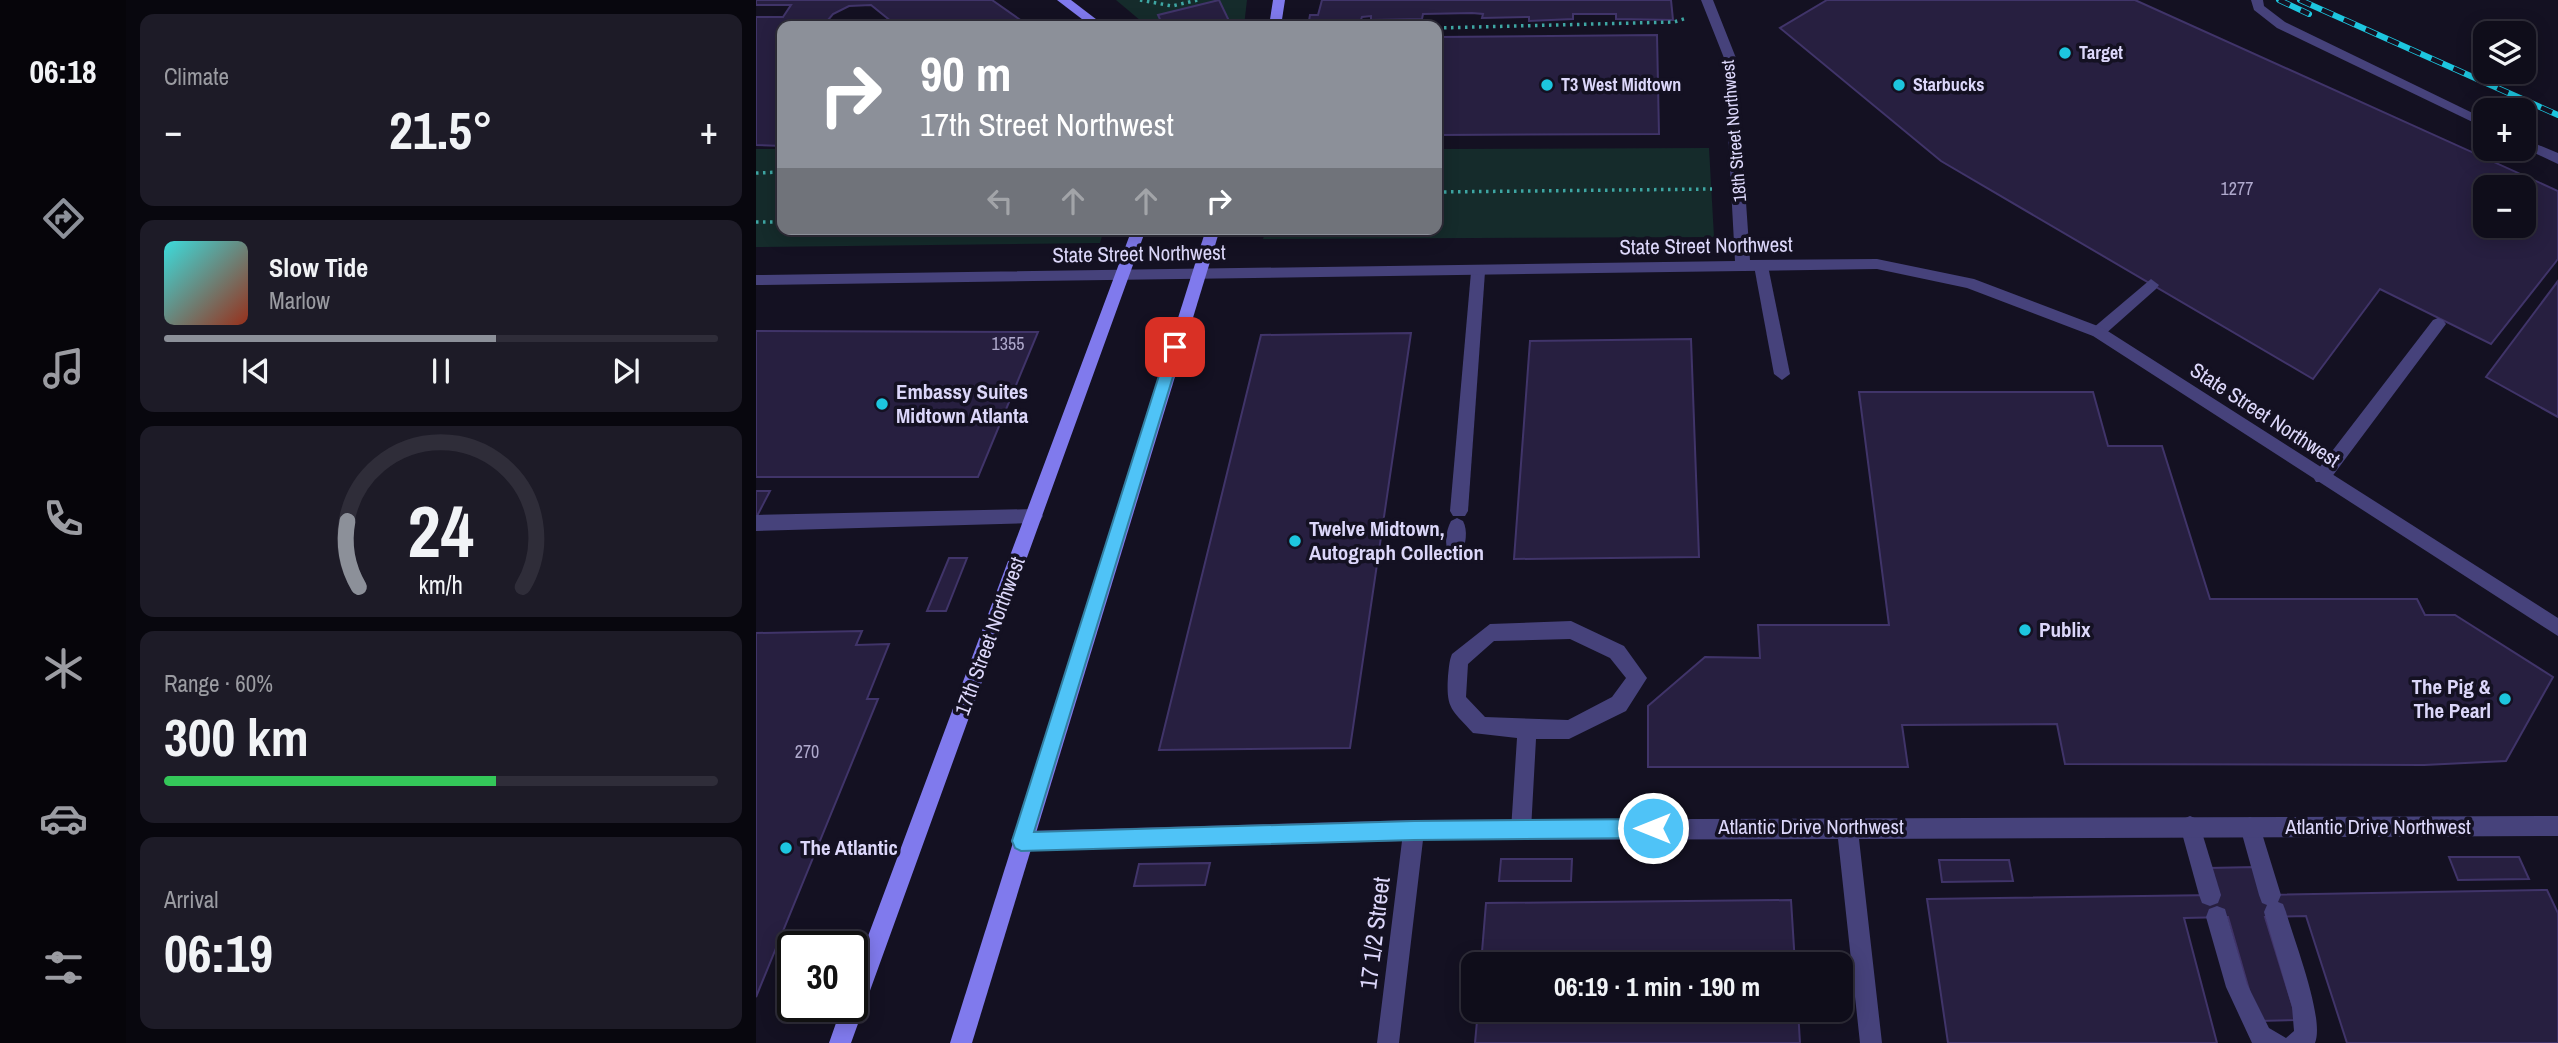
<!DOCTYPE html>
<meta charset="utf-8">
<style>
body{margin:0;font-family:"Archivo Narrow",sans-serif;background:#1d1b27;color:#f1f3f6;height:100vh;display:flex;flex-direction:column;font-size:26px;white-space:nowrap}
*{box-sizing:border-box;margin:0}
p{font-size:23px;color:#9b9ca2}
.icon{flex:none;width:38px;height:38px;fill:none;stroke:currentColor;stroke-width:2;stroke-linecap:round;stroke-linejoin:round}
.map{position:relative;flex:1;overflow:hidden}
.panel{display:flex;flex-direction:column;gap:14px;padding:14px;background:#08070e;width:630px}
.panel>*{flex:none}
.top-card{position:absolute;left:21px;top:21px;width:665px;height:214px;border-radius:14px;box-shadow:0 4px 18px #0003,0 0 0 2px #2f2d39;background:#8c9099;color:#fff;overflow:hidden}
.tools{position:absolute;left:1717px;top:21px;display:grid;gap:14px}
.tools a{display:grid;place-items:center;width:63px;height:63px;border-radius:14px;background:#0f0d1a;box-shadow:0 4px 18px #0003,0 0 0 2px #2f2d39;font-size:35px}
.speed{position:absolute;left:21px;top:931px;display:flex;gap:14px;font-size:35px;font-weight:700;text-align:center}
.speed>*{display:grid;place-content:center;width:91px;height:91px;border-radius:50%;background:#0f0d1a;box-shadow:0 4px 18px #0003,0 0 0 2px #2f2d39;line-height:1}
.speed .limit{border:4px solid #111;border-radius:10px;background:#fff;color:#111}
.pin{position:absolute;display:grid;place-items:center;width:60px;height:60px;color:#fff;margin:-30px;border-radius:14px;box-shadow:0 4px 10px #0006}
.me{position:absolute;width:77px;margin:-38px;rotate:270deg;stroke-linejoin:round;filter:drop-shadow(0 0 5px #0008)}
.turn{display:flex;align-items:center;gap:24px;height:147px;padding:0 28px;font-size:32px}
.turn .icon{width:91px;height:91px;stroke-width:2.5}
.turn b{display:block;font-size:49px;line-height:60px}
.lanes{display:flex;align-items:center;height:66px;padding:0 28px;background:#0003;justify-content:center;gap:35px;direction:ltr}
.lanes .off{opacity:.35}
.big{font-size:52px;font-weight:700;line-height:1.1}
.panel .widget{flex:1;display:flex;flex-direction:column;justify-content:center;gap:10px;min-width:0;padding:0 24px;border-radius:14px;background:#1d1b27}
.panel .dial{align-items:center;gap:0}
.dial svg{height:182px;overflow:visible;fill:none;stroke:#2f2d39;stroke-width:7;stroke-linecap:round;text-anchor:middle}
.dial text{fill:#f1f3f6;stroke:none}
.song{display:flex;align-items:center;gap:21px}
.cover{width:84px;height:84px;border-radius:10px;background:linear-gradient(135deg,hsl(180 70% 55%),hsl(10 70% 35%))}
.played{height:7px;border-radius:4px;background:linear-gradient(90deg,#8c9099 60%,#2f2d39 60%)}
.keys{display:flex;justify-content:space-around;direction:ltr}
.heat{display:flex;justify-content:space-between;align-items:center;font-size:38px;direction:ltr}
.charge{height:10px;border-radius:5px;background:linear-gradient(90deg,#34c759 60%,#2f2d39 0)}
.trip{position:absolute;left:705px;top:952px;width:392px;height:70px;border-radius:14px;background:#0f0d1a;box-shadow:0 4px 18px #0003,0 0 0 2px #2f2d39;font-weight:700;line-height:70px;text-align:center}
main{display:flex;flex:1;min-height:0}
.tabs{display:flex;flex-direction:column;width:126px;justify-content:space-around;align-items:center;background:#06050a;color:#9b9ca2}
.tabs .icon{width:49px;height:49px}
.tabs .current{color:#8c9099}
.tabs b{font-size:32px;color:#f1f3f6}
.map>svg:first-child{display:block}
.green{fill:#152b2b}
.building{fill:#271f40;stroke:#403469;stroke-width:2;fill-rule:evenodd}
.lines{fill:none;stroke-linecap:round;stroke-linejoin:round}
.path{stroke:#3ea6a3;stroke-width:3.5;stroke-dasharray:2.5 4.5;stroke-linecap:butt}
.service{fill:#46427b;fill-rule:evenodd}
.pedestrian{fill:#46427b;fill-rule:evenodd}
.minor{fill:#46427b;fill-rule:evenodd}
.secondary{fill:#807aed;fill-rule:evenodd}
.rail-casing{stroke:#1dc6df;stroke-width:6}
.rail{stroke:#141122;stroke-width:4.5;stroke-dasharray:12;stroke-linecap:butt}
.route{fill:#4fc3f7;stroke:#337fa1;stroke-width:2}
.poi-dot{fill:#1dc6df;stroke:#141122;stroke-width:2.5}
.labels{text-anchor:middle;stroke-width:7;stroke-linejoin:round;paint-order:stroke}
.far-poi-label{font-size:18px;font-weight:bold;fill:#dcd7fa;stroke:#141122;text-anchor:start}
.far-street-label{font-size:18px;fill:#dcd7fa;stroke:#141122}
.number-label{font-size:18px;fill:#afa9cc}
.street-label{font-size:21px;fill:#dcd7fa;stroke:#141122}
.poi-label{font-size:21px;font-weight:bold;fill:#dcd7fa;stroke:#141122;text-anchor:start}
.near-street-label{font-size:24px;fill:#dcd7fa;stroke:#141122}
</style>
<main>
<nav class="tabs">
<b>06:18</b>
<svg class="icon current" aria-label="directions" viewBox="0 0 24 24"><path d="M12 3l9 9-9 9-9-9zM9 14v-3h6M13 9l2 2-2 2"/></svg>
<svg class="icon" aria-label="music" viewBox="0 0 24 24"><path d="M9 18V5l10-2v13"/><circle cx="6" cy="18" r="3"/><circle cx="16" cy="16" r="3"/></svg>
<svg class="icon" aria-label="phone" viewBox="0 0 24 24"><path d="M5 4h4l2 5-3 2q2 4 5 5l2-3 5 2v4C11 20 4 13 5 4z"/></svg>
<svg class="icon" aria-label="climate" viewBox="0 0 24 24"><path d="M12 3v18M4 7l16 10M4 17L20 7"/></svg>
<svg class="icon" aria-label="car" viewBox="0 0 24 24"><path d="M5 17H2v-5l4-1 3-4h7l3 4 3 1v5h-3M9 17h6M6 11h13"/><circle cx="7" cy="17" r="2"/><circle cx="17" cy="17" r="2"/></svg>
<svg class="icon" aria-label="filters" viewBox="0 0 24 24"><path d="M4 7h16M4 17h16"/><circle cx="9" cy="7" r="2"/><circle cx="15" cy="17" r="2"/></svg>
</nav>
<section class="panel">
<div class="widget"><p>Climate</p>
<div class="heat"><a>−</a><b class="big">21.5°</b><a>+</a></div>
</div>
<div class="widget">
<div class="song"><i class="cover"></i><div><b>Slow Tide</b><p>Marlow</p></div></div>
<div class="played"></div>
<div class="keys"><svg class="icon" aria-label="previous" viewBox="0 0 24 24"><path d="M18 5L8 12l10 7zM5 5v14"/></svg><svg class="icon" aria-label="pause" viewBox="0 0 24 24"><path d="M8 5v14M16 5v14"/></svg><svg class="icon" aria-label="next" viewBox="0 0 24 24"><path d="M6 5l10 7-10 7zM19 5v14"/></svg></div>
</div>
<div class="widget dial"><svg viewBox="0 0 100 80">
<path d="M14 69A42 42 0 1 1 86 69"/>
<path d="M14 69A42 42 0 0 1 9 40" stroke="#8c9099"/>
<text x="50" y="56" font-size="32" font-weight="700">24</text>
<text x="50" y="72" font-size="11">km/h</text>
</svg></div>
<div class="widget"><p>Range · 60%</p><b class="big">300 km</b><div class="charge"></div></div>
<div class="widget"><p>Arrival</p><b class="big">06:19</b></div>
</section>
<div class="map">
<svg width="1802" height="1043" viewBox="0 0 1802 1043">
<rect width="100%" height="100%" fill="#141122"/>
<!-- green -->
<g class="green">
<path d="M360 0H491L488 26H391Z"/>
<path d="M953 148 958 237 507 239 510 229H681V149Z"/>
<path d="M0 149H26V229H348L344 243 0 247Z"/>
</g>
<!-- building -->
<g class="building">
<path d="M0 0H236L273 26H141L115 5 93 6 77 14 67 26H26V146L0 145V17H27L35 5H0Z"/>
<path d="M463 0 475 25 407 26 402 15Z"/>
<path d="M566 0H915L917 20 860 19V14H817V19L773 21V17L726 18 727 14 716 13 667 14 666 19 615 20V16L606 17 603 25 552 26 554 15H562Z"/>
<path d="M1071 0H1379L1802 191V259L1735 344 1624 289 1557 379 1185 161 1024 28ZM1729 187H1768V226H1729Z"/>
<path d="M901 35 903 134 681 135V37Z"/>
<path d="M1802 281V417L1730 377Z"/>
<path d="M0 331 282 332 222 477H0Z"/>
<path d="M655 333 594 748 403 750 505 335Z"/>
<path d="M935 339 943 557 758 559 774 341Z"/>
<path d="M1103 392H1337L1352 446H1406L1454 599H1661L1669 615H1699L1797 677 1750 761 1668 765 1309 764 1301 724 1146 725 1152 767H892V706L949 657 1004 658 1002 625H1133Z"/>
<path d="M0 491H14L0 518Z"/>
<path d="M193 558H211L190 611H171Z"/>
<path d="M106 631 100 645 133 644 111 699H122L0 997V633Z"/>
<path d="M1693 857H1763L1773 879 1702 880Z"/>
<path d="M745 859H816L815 881H743Z"/>
<path d="M1183 860H1253L1257 881 1186 882Z"/>
<path d="M454 863 449 885 378 886 383 864Z"/>
<path d="M1499 867 1507 895 1791 890 1802 913V1043H1591L1550 916 1509 917 1541 1020 1502 1021 1472 917 1428 918 1461 1043H1192L1171 899 1460 895 1453 868Z"/>
<path d="M1035 900 1039 964H725L730 903Z"/>
<path d="M722 1010H1042L1044 1043H719Z"/>
</g>
<g class="lines">
<!-- path -->
<g class="path">
<path d="M384 0 416 6 442 0"/>
<path d="M681 28 918 22 931 18"/>
<path d="M0 173 26 172"/>
<path d="M681 192 956 189"/>
<path d="M0 222H26"/>
</g>
<!-- service -->
<g class="service">
<path d="M1495 0H1507L1508 6 1529 22 1729 119V128L1521 28 1498 10Z"/>
<path d="M1768 139 1802 153V164L1768 148Z"/>
<path d="M1005 261 1012 266 1034 374 1026 380 1018 374 998 266Z"/>
<path d="M722 267 729 272 712 511 709 516H697L694 511 715 272Z"/>
<path d="M1395 279 1403 285 1400 289 1347 336H1337L1334 332 1337 328Z"/>
<path d="M1682 318 1687 320 1690 324 1687 328 1572 482H1560L1557 477 1560 472 1677 320Z"/>
<path d="M278 509 284 511 287 516 284 521 278 523 0 531V515Z"/>
<path d="M701 518 707 521C712 530 710 545 705 554L699 557 693 554C688 545 690 530 695 521Z"/>
<path d="M815 621 868 646 891 678 870 711 813 739H780L775 830 772 837 765 840 758 837 755 830 761 738 717 733C695 709 690 709 692 676 693 668 693 661 696 654L734 624ZM814 639 854 658 870 678 856 697 812 720 729 717 710 697 712 664 738 641Z"/>
</g>
<!-- pedestrian -->
<g class="pedestrian">
<path d="M1434 816 1441 819 1444 826 1465 895 1462 903 1454 906 1446 903 1443 895 1424 826 1427 819Z"/>
<path d="M1494 817 1501 820 1504 827 1525 895 1522 902 1527 904 1530 912C1538 940 1569 1019 1559 1043H1496L1470 987 1450 917 1453 909 1461 906 1469 909 1491 984 1513 1028 1530 1038 1538 1031 1536 1007 1508 912 1511 905 1506 903 1503 895 1484 827 1487 820Z"/>
</g>
<!-- minor -->
<g class="minor">
<path d="M945 0H957L980 58 994 260 1121 259 1218 279 1347 328 1802 618V636L1337 336 1211 288 1121 269 0 285V275L979 261 968 58Z"/>
<path d="M1802 816V836L1103 839 1126 1043H1104L1082 839 667 840 643 1043H621L646 841 265 851 258 848 255 841 258 834 265 831 658 820Z"/>
</g>
<!-- secondary -->
<g class="secondary">
<path d="M301 0H315L349 26H335Z"/>
<path d="M517 0H529L525 26H513Z"/>
<path d="M376 229H390L95 1043H73L86 1006H96V979Z"/>
<path d="M450 229H464L216 1043H194Z"/>
</g>
<!-- rail casing -->
<g class="rail-casing">
<g id="rail">
<path d="M1523 0 1553 14"/>
<path d="M1544 0 1802 115"/>
</g>
</g>
<!-- rail -->
<use href="#rail" class="rail"/>
</g>
<!-- route -->
<path class="route" d="M419 341 426 347 278 832 658 821 897 819 904 822 906 828 904 835 897 838 658 840 265 851 259 848 256 841 412 347Z"/>
<!-- markers -->
<g class="poi-dot">
<circle cx="1309" cy="53" r="7"/>
<circle cx="791" cy="85" r="7"/>
<circle cx="1143" cy="85" r="7"/>
<circle cx="126" cy="404" r="7"/>
<circle cx="539" cy="541" r="7"/>
<circle cx="1269" cy="630" r="7"/>
<circle cx="1749" cy="699" r="7"/>
<circle cx="30" cy="848" r="7"/>
</g>
<g class="labels">
<!-- far-poi labels -->
<g class="far-poi-label">
<text x="1323" y="59">Target</text>
<text x="805" y="91">T3 West Midtown</text>
<text x="1157" y="91">Starbucks</text>
</g>
<!-- far-street labels -->
<g class="far-street-label">
<text transform="translate(978 131) rotate(-95)" y="6">18th Street Northwest</text>
</g>
<!-- number labels -->
<g class="number-label">
<text x="1481" y="195">1277</text>
<text x="252" y="350">1355</text>
<text x="51" y="758">270</text>
</g>
<!-- street labels -->
<g class="street-label">
<text transform="translate(950 246) rotate(-1)" y="7">State Street Northwest</text>
<text transform="translate(383 254) rotate(-1)" y="7">State Street Northwest</text>
<text transform="translate(1509 415) rotate(33)" y="7">State Street Northwest</text>
<text transform="translate(234 636) rotate(-70)" y="7">17th Street Northwest</text>
<text x="1055" y="834">Atlantic Drive Northwest</text>
<text x="1622" y="834">Atlantic Drive Northwest</text>
</g>
<!-- poi labels -->
<g class="poi-label">
<text x="140" y="399">Embassy Suites<tspan x="140" dy="24">Midtown Atlanta</tspan></text>
<text x="553" y="536">Twelve Midtown,<tspan x="553" dy="24">Autograph Collection</tspan></text>
<text x="1283" y="637">Publix</text>
<text x="1735" y="694" text-anchor="end">The Pig &amp;<tspan x="1735" dy="24">The Pearl</tspan></text>
<text x="44" y="855">The Atlantic</text>
</g>
<!-- near-street labels -->
<g class="near-street-label">
<text transform="translate(619 933) rotate(-83)" y="8">17 1/2 Street</text>
</g>
</g>
</svg>
<div class="tools">
<a><svg class="icon" aria-label="layers" viewBox="0 0 24 24"><path d="M12 4l9 5-9 5-9-5zM3 14l9 5 9-5"/></svg></a>
<a>+</a>
<a>−</a>
</div>
<div class="speed"><div class="limit">30</div></div>
<div class="pin" style="left:419px;top:347px;background:#d93025"><svg class="icon" aria-label="arrive" viewBox="0 0 24 24"><path d="M6 21V4h12l-3 4 3 4H6"/></svg></div>
<svg class="me" style="left:897px;top:828px" viewBox="-20 -20 40 40"><circle r="17" fill="#4fc3f7" stroke="#fff" stroke-width="3"/><path d="M0-11L8 9 0 5-8 9z" fill="#fff"/></svg>
<div class="trip">06:19 · 1 min · 190 m</div>
<div class="top-card">
<div class="turn"><svg class="icon" aria-label="right" viewBox="0 0 24 24"><path d="M7 20v-9h11M14 6l5 5-5 5"/></svg><div><b>90 m</b>17th Street Northwest</div></div>
<div class="lanes"><svg class="icon off" aria-label="left" viewBox="0 0 24 24"><path d="M17 20v-9H6M10 6l-5 5 5 5"/></svg><svg class="icon off" aria-label="ahead" viewBox="0 0 24 24"><path d="M12 20V5M6 11l6-6 6 6"/></svg><svg class="icon off" aria-label="ahead" viewBox="0 0 24 24"><path d="M12 20V5M6 11l6-6 6 6"/></svg><svg class="icon" aria-label="right" viewBox="0 0 24 24"><path d="M7 20v-9h11M14 6l5 5-5 5"/></svg></div>
</div>
</div>
</main>
